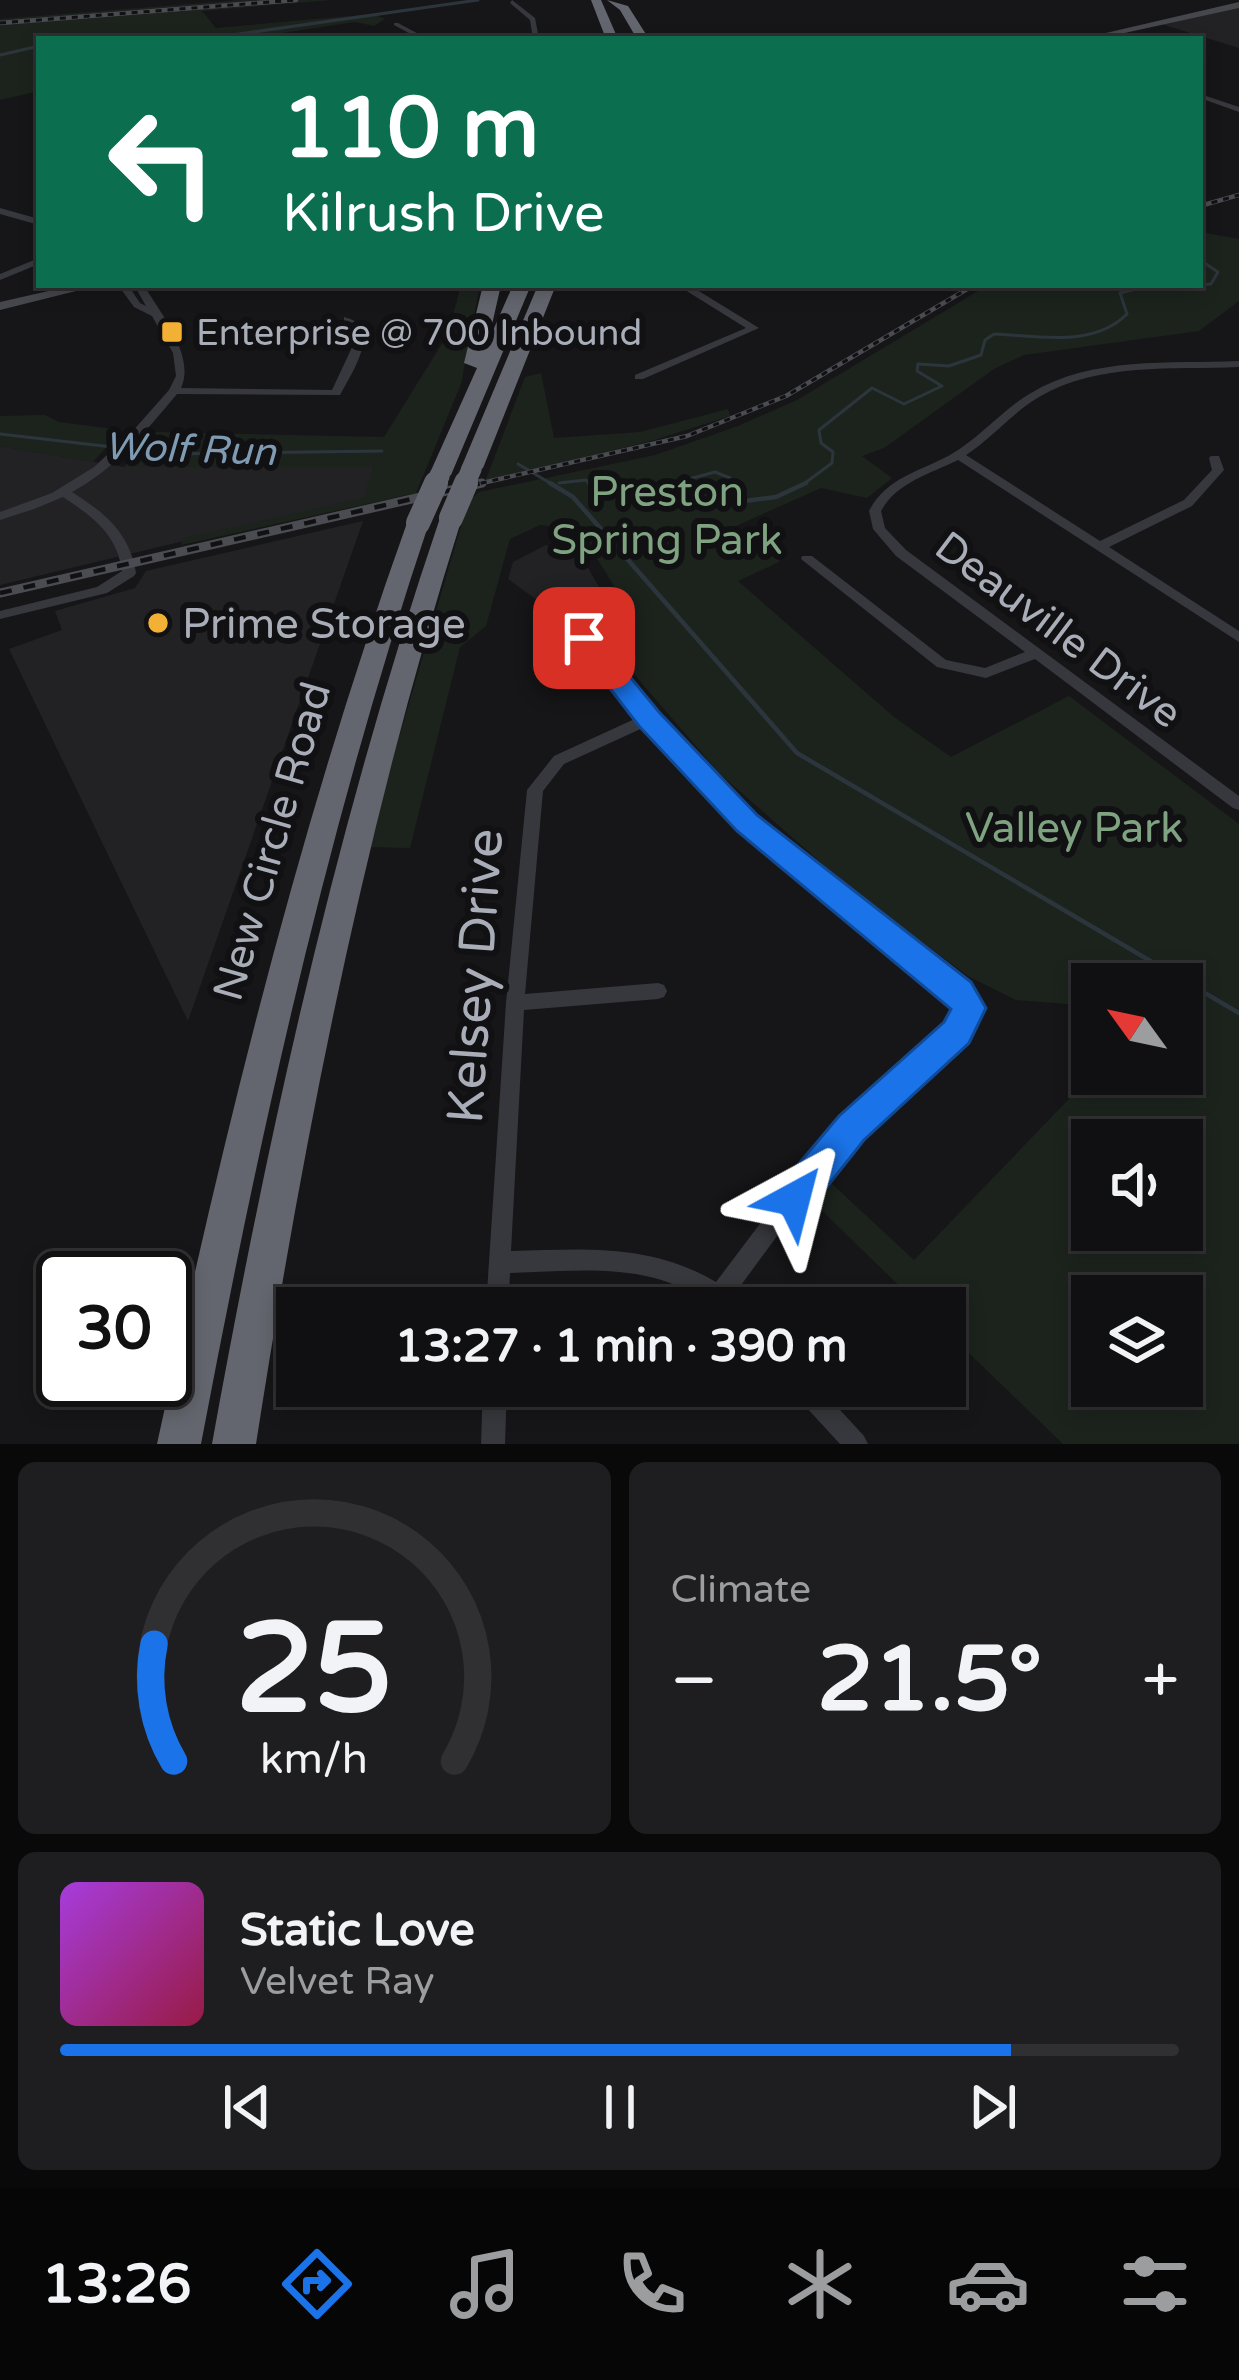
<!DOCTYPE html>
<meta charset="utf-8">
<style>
body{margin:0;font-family:"Varela Round",sans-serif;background:#1e1e20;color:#f1f3f6;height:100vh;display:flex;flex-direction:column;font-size:45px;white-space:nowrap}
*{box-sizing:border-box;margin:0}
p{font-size:39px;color:#9c9d9f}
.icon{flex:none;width:66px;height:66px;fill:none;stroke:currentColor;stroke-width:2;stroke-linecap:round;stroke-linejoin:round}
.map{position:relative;height:1444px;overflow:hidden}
.sheet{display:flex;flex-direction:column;gap:18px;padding:18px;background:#09090a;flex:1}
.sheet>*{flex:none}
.banner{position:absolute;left:36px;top:36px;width:1167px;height:252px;border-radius:0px;box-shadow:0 6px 18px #0003,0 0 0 3px #303032;background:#0b6e4f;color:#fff;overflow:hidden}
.needle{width:78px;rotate:303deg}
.controls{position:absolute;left:1071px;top:963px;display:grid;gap:24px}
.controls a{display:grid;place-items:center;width:132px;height:132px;border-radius:0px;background:#101012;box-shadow:0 6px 18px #0003,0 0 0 3px #303032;font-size:60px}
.speed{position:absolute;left:36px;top:1251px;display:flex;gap:24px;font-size:60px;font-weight:700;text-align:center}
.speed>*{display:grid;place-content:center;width:156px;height:156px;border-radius:50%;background:#101012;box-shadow:0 6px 18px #0003,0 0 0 3px #303032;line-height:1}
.speed .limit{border:6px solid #111;border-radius:18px;background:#fff;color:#111}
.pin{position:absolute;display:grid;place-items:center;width:102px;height:102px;color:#fff;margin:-51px;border-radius:24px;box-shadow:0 6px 18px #0006}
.me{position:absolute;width:132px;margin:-66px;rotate:38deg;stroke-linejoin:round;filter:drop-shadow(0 0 9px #0008)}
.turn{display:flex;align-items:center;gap:42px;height:252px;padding:0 48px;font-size:54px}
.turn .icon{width:156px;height:156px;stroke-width:2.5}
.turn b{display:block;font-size:84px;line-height:102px}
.big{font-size:90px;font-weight:800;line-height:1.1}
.sheet .card{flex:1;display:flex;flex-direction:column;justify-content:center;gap:18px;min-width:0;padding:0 42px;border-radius:18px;background:#1e1e20}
.sheet .dial{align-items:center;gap:0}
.dial svg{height:312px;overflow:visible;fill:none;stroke:#303032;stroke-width:7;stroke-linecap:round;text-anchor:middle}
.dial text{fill:#f1f3f6;stroke:none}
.song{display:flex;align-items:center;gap:36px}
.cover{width:144px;height:144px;border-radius:18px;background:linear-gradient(135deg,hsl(280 70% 55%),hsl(340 70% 35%))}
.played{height:12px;border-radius:6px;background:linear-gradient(90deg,#1a73e8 85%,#303032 85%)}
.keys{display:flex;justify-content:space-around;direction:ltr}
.heat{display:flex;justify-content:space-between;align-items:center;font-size:66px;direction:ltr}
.sheet .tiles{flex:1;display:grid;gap:18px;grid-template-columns:1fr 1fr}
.card:last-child{grid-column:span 2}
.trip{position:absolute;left:276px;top:1287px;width:690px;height:120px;border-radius:0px;background:#101012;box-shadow:0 6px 18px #0003,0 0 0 3px #303032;font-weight:800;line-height:120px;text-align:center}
.menu{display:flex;height:192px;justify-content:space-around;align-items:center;background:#060607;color:#9c9d9f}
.menu .icon{width:84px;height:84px}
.menu .selected{color:#1a73e8}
.menu b{font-size:54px;color:#f1f3f6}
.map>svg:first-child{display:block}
.built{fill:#222225}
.green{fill:#1c231d;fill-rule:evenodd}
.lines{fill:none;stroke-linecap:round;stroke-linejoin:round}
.stream-far1{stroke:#2c353c;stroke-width:3}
.stream{stroke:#2c353c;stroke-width:4.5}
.minor{fill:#37383d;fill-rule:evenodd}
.secondary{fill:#45474d;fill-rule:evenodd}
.motorway{fill:#63666e;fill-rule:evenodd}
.rail-far1-casing{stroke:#4a4c52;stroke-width:4.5}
.rail-casing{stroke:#4a4c52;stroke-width:9}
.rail-far1{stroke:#111113;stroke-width:3;stroke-dasharray:6;stroke-linecap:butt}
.rail{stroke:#111113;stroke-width:4.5;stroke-dasharray:12;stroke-linecap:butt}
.motorway-bridge-far1{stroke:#63666e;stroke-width:20}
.motorway-bridge{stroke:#63666e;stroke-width:24}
.route{fill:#1a73e8;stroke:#114b97;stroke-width:3}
.poi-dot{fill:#f2b134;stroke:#111113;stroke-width:4.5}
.labels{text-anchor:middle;stroke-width:12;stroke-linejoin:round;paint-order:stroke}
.far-poi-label{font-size:36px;fill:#a8adb8;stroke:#111113;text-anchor:start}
.far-water-label{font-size:39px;font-style:italic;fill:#7f9bb3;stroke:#111113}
.park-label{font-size:42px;fill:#7fa381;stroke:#111113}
.poi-label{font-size:42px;fill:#a8adb8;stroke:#111113;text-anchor:start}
.street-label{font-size:42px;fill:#a8adb8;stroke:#111113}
.near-street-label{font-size:51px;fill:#a8adb8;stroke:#111113}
</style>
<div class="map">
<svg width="1239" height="1444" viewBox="0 0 1239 1444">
<rect width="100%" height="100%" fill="#161618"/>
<!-- built -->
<g class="built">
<path d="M1239 7V48L1161 24Z"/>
<path d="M0 446 124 467H374L364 498 0 585Z"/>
<path d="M363 521 188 1021 9 649 62 630 55 611 135 588 146 571Z"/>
<path d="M546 545 581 556 602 592 580 615 556 614 508 579 513 562Z"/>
</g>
<!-- green -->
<g class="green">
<path d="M241 0H332L202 11 216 28 373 14 385 19 374 26 355 22 243 39H39V91L0 100V19Z"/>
<path d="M1200 232 1239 239V301L1199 331 1024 355 994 369 884 448 862 456 892 478 867 498 821 488 729 529 782 553 779 562 738 581 894 717 951 757 1069 696 1239 824V1444H1063L945 1330V1308H922L811 1200 830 1182 914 1260 1093 1074H1182V984H1092V1006L1016 1000 968 976 851 889 719 773 621 659 614 629 580 615 628 608 579 530 540 525 510 539 486 626 460 647 410 848 367 847 468 502 479 492 655 455 738 426 797 400 988 285H1200ZM1092 1140H1182V1230H1092ZM1092 1296H1182V1386H1092Z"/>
<path d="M461 285H480L461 384 416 493 181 545 183 538 363 498 374 467H124L153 432 384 437 448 334Z"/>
<path d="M541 373 554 438 640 432 728 409 730 416 651 441 485 482 525 377Z"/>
<path d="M45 415 59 422 122 430 93 462 0 446V416Z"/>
</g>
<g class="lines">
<!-- stream-far1 -->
<g class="stream-far1">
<path d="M204 39 478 0"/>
<path d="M0 55 39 46"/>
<path d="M1200 260 1218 272 1211 284 1200 285"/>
<path d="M0 434 173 454 382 451"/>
<path d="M518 464 555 486"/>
<path d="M559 483 586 480 593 486"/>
<path d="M663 486 715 472 730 478 729 486"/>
<path d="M801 486 832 463 833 452 821 443 819 430 872 388 904 404 942 386 917 371 918 364 949 366 981 355 985 340 994 334C1038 336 1093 348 1127 314L1120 293 1151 285"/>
</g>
<!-- stream -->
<g class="stream">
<path d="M550 483 573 497 797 753 1239 1013"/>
<path d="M589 483 617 498 674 483"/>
<path d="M730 483 737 502 776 497 806 483"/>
</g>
<!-- minor -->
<g class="minor">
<path d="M512 0 535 18 539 39H533L530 20 510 3Z"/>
<path d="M394 23H398L428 39H420L394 25Z"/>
<path d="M1200 94 1239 107V112L1200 98Z"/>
<path d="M0 208 39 219V225L0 214Z"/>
<path d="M39 258V264L0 280V274Z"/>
<path d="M118 285H128L140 303 146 306 134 285H144C160 313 196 356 181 388L332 390 355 341 353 328 344 321V317C384 326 352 372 340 395L177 394C146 431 115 469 72 492 105 513 130 533 136 573L134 576 107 593 0 619V611L97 587 122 571C117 534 93 517 63 497L34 509 0 520V512L52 493 94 467 131 433 169 390 176 376 173 353 152 316 134 307Z"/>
<path d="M677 285H689L759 328 643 379H635V375L746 328Z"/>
<path d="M1239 361V367C1173 370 1098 362 1039 397 1012 413 992 438 966 455L1100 541 1184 500 1212 470 1209 458 1211 456H1219L1224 470 1192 506 1109 547 1239 631V642L958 460C930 474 897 482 881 511L885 528 906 550 1239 796V810L1233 808 1035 659 986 678 937 667 801 559 802 556H812L946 660 985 668 1025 652 896 556 873 529 869 511C887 477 919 472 950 455 980 438 1002 410 1031 393 1092 356 1170 364 1239 361Z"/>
<path d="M584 633 589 635 654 715 753 819 965 986 978 1008 971 1026 953 1050 893 1100 847 1147 805 1198 733 1296 741 1308H713C658 1260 578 1271 510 1273L508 1308H486L506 1003 527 790 554 756 639 717 579 641 577 638ZM647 726 741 827 953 998 959 1009C946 1044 907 1063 880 1087 863 1101 848 1117 833 1133 791 1180 754 1232 716 1282 650 1243 585 1249 511 1251L524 1010 658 999 664 997 667 991 664 985 658 983 525 994 543 791 564 764Z"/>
<path d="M483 1386H507L505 1444H481Z"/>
<path d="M790 1386H818L864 1436 868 1444H840L794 1394Z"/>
</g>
<!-- secondary -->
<g class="secondary">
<path d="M1239 2V8L1097 39H1080Z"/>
<path d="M75 285H100L0 310V302Z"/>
</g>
<!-- motorway -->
<g class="motorway">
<path d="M591 0H601L618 39H606Z"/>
<path d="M607 0 628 6 649 39H637L620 10Z"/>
<path d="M483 285H501L488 342 513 285H531L451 475 440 481 429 475 477 368 464 363Z"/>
<path d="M538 285H556L483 468 472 474 464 473 461 468Z"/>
<path d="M451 511 462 518C366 821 305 1130 256 1444H212C269 1129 337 821 440 518Z"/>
<path d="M418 516 429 523C328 824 260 1132 201 1444H157C224 1132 299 824 407 523Z"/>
</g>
<!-- rail-far1 casing -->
<g class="rail-far1-casing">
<g id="rail-far1">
<path d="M0 23 296 0"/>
<path d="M1200 206 1239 195"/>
<path d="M469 486 687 436 786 396 974 285"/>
</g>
</g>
<!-- rail casing -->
<g class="rail-casing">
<path id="rail" d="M0 593 482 483"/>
</g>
<!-- rail-far1 -->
<use href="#rail-far1" class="rail-far1"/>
<!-- rail -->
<use href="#rail" class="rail"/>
<!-- motorway-bridge-far1 -->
<g class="motorway-bridge-far1">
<path d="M435 486 440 475"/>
<path d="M464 486 472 468"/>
</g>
<!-- motorway-bridge -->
<g class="motorway-bridge">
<path d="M451 518 466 483"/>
<path d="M418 523 436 483"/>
</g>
</g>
<!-- route -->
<path class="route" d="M584 629 593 632 659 712 757 815 971 982 986 1008 969 1043 864 1140 807 1212 794 1218 780 1212 774 1199 780 1186 839 1116 944 1022 951 1009 737 831 639 726 575 643 571 638Z"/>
<!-- markers -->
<g class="poi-dot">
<rect x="160" y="320" width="24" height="24" rx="6"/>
<circle cx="158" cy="623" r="12"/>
</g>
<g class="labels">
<!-- far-poi labels -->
<g class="far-poi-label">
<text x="196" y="345">Enterprise @ 700 Inbound</text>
</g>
<!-- far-water labels -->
<g class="far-water-label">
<text transform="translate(190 448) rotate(2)" y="14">Wolf Run</text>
</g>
<!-- park labels -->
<g class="park-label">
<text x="667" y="506">Preston<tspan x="667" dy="48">Spring Park</tspan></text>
<text x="1074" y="842">Valley Park</text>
</g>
<!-- poi labels -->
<g class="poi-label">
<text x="182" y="638">Prime Storage</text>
</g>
<!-- street labels -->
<g class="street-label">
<text transform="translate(1059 629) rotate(37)" y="15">Deauville Drive</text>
<text transform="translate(271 841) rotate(-74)" y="15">New Circle Road</text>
</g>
<!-- near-street labels -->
<g class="near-street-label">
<text transform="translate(474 976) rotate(-86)" y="18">Kelsey Drive</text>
</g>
</g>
</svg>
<div class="controls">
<a><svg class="needle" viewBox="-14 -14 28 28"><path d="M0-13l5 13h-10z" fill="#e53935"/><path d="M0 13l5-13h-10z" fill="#9c9d9f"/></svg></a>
<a><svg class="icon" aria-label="sound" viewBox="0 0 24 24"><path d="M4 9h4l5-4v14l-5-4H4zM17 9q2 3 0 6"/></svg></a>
<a><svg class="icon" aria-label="layers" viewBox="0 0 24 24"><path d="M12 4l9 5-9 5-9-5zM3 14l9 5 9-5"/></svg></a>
</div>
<div class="speed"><div class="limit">30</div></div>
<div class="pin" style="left:584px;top:638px;background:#d93025"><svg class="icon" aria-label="arrive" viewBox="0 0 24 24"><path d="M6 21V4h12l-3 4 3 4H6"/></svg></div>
<svg class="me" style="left:794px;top:1199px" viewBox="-20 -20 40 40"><path d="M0-17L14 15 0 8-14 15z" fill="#1a73e8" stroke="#fff" stroke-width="4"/></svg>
<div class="trip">13:27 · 1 min · 390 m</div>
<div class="banner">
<div class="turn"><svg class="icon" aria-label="left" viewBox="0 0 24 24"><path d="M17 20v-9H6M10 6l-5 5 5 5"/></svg><div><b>110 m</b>Kilrush Drive</div></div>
</div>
</div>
<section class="sheet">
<div class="tiles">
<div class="card dial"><svg viewBox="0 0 100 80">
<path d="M14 69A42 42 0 1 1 86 69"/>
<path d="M14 69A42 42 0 0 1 9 39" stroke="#1a73e8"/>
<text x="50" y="56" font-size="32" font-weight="700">25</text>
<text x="50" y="72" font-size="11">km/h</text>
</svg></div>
<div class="card"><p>Climate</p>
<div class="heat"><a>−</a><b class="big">21.5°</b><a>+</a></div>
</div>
<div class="card">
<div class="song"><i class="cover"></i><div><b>Static Love</b><p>Velvet Ray</p></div></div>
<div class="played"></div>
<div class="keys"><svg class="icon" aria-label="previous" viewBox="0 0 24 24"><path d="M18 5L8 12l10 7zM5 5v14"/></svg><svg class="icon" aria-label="pause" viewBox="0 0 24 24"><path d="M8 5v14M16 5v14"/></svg><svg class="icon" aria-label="next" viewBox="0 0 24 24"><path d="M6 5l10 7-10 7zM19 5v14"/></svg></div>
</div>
</div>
</section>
<nav class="menu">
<b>13:26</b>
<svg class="icon selected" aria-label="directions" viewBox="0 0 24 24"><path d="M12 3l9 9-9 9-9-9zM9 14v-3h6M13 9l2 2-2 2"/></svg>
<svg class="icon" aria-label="music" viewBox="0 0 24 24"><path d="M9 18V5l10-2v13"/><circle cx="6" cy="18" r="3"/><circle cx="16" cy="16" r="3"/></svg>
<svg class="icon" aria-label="phone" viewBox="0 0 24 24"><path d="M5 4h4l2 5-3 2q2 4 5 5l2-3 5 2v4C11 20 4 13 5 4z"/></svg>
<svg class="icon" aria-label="climate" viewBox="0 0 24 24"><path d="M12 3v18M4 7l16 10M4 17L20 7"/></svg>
<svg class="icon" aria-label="car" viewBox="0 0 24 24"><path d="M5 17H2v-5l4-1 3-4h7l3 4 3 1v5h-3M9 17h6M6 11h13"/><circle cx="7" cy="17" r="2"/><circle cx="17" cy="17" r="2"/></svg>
<svg class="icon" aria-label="filters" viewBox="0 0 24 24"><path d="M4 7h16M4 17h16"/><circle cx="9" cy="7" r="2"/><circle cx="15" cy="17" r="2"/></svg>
</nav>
